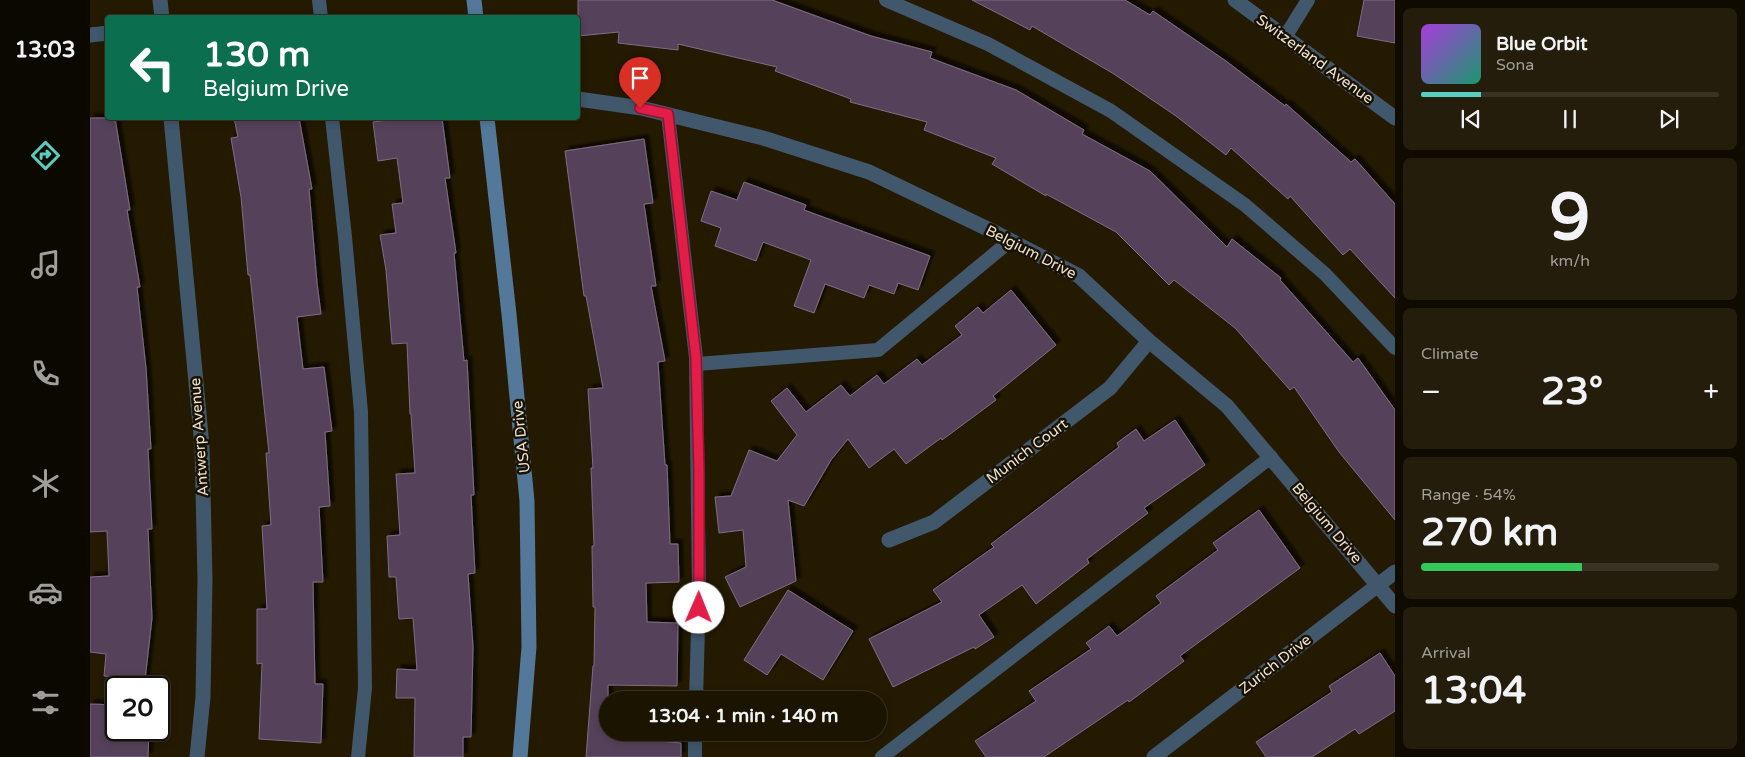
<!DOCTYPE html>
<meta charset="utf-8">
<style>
body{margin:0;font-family:"Varela Round",sans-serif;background:#241d0b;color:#f1f3f6;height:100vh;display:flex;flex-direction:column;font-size:19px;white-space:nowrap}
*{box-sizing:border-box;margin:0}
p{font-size:16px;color:#a09e99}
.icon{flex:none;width:28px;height:28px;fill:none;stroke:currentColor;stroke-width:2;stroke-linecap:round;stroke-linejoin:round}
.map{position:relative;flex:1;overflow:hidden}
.panel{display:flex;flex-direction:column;gap:8px;padding:8px;background:#0f0b01;width:350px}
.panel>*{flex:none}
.top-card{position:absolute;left:15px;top:15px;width:475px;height:105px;border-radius:5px;box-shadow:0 2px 8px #0003,0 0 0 1px #393323;background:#0b6e4f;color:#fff;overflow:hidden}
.speed{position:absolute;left:15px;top:676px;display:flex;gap:10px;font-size:25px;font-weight:700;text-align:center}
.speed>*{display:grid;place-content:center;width:65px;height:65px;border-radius:50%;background:#1b1401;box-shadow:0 2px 8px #0003,0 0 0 1px #393323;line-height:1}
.speed .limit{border:2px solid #111;border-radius:8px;background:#fff;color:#111}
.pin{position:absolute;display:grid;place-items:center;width:42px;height:42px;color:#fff;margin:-51px -21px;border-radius:50% 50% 50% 0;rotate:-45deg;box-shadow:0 0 5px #0007}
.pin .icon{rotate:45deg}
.me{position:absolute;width:55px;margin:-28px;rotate:1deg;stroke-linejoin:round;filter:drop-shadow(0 0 4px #0008)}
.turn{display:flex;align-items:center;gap:18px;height:105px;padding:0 15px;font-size:22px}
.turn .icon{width:65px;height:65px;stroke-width:2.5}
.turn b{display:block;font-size:35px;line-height:42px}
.big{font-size:38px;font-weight:700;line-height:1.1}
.panel .card{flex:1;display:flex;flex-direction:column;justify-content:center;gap:8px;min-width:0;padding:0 18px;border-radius:8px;background:#241d0b}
.panel .dial{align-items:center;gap:0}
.dial b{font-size:65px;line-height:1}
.song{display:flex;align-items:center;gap:15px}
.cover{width:60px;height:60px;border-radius:8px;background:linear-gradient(135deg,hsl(280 70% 55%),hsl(160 70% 35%))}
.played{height:5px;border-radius:2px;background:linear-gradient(90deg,#58cec0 20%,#393323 20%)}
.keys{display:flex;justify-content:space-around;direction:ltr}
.heat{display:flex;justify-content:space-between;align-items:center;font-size:28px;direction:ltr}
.charge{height:8px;border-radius:4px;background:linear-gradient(90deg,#34c759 54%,#393323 0)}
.trip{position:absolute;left:509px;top:691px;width:288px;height:50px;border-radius:25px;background:#1b1401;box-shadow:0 2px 8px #0003,0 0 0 1px #393323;font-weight:700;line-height:50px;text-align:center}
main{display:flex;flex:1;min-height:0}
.menu{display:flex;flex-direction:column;width:90px;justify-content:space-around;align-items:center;background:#0b0800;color:#a09e99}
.menu .icon{width:35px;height:35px}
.menu .on{color:#58cec0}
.menu b{font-size:22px;color:#f1f3f6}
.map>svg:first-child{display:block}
.building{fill:#54435a;stroke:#7e6c85;filter:url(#shadow)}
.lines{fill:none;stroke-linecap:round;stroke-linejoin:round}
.lane{stroke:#40576c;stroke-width:14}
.street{stroke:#40576c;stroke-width:15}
.secondary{stroke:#53789a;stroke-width:15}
.route-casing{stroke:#92132f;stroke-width:12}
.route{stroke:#e11d48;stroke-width:9}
.labels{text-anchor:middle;stroke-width:5;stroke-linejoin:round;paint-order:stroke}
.street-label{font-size:15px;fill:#e9e3d4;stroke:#1a1100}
</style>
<main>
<nav class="menu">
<b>13:03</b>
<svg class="icon on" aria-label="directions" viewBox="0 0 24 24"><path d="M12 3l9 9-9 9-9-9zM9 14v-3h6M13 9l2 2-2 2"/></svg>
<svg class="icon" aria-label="music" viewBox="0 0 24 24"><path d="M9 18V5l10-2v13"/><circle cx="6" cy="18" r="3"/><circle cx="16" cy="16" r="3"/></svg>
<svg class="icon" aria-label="phone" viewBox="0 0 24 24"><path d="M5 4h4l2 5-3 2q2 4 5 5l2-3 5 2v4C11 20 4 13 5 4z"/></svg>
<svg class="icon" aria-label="climate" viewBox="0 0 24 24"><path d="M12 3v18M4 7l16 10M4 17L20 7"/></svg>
<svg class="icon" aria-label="car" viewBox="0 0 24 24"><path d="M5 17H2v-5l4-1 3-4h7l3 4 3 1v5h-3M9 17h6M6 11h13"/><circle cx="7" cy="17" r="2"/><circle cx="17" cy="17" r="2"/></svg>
<svg class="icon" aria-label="filters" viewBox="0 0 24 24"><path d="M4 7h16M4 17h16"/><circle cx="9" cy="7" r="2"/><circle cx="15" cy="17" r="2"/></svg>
</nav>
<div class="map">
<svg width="1305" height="757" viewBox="0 0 1305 757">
<defs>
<filter id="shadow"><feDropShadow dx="4.5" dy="-4.5" stdDeviation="1" flood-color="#0009"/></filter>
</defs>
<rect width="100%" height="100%" fill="#241a01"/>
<!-- building -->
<g class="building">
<path d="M488 0H682L781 36 842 52 840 58 926 90 994 130 992 134 1060 171 1137 247 1142 239 1191 278 1190 280 1263 362 1268 358 1305 410V520L1249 452 1204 387 1200 390 1145 328 1084 280 1079 285 1026 232 956 194V196L902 164 906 158 834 130 837 122 760 102 761 99 685 71 687 67 588 44V50L528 43 529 32 488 36Z"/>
<path d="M882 0H1035L1060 15 1063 11 1136 61 1195 106 1196 104 1261 162 1265 159 1305 204V298L1260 249 1253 255 1200 196 1198 199 1141 148 1136 155 1086 116 1024 74 942 26 940 30Z"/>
<path d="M1274 0H1305V43L1267 36Z"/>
<path d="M0 118H25L40 210H37L50 287H47L56 368 61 449H58L62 529H58L62 618 55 680 14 676 16 654 0 652V577L19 576 17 531 0 532Z"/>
<path d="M144 118H209L222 189H219L227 283 231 314 207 317 213 369 234 367 242 431 235 432 240 506 229 507 233 582H223L225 684H233L231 743 169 739 172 663 167 664V609H177L172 526 181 525 176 453H179L160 275H158L151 197 141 138 148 137Z"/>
<path d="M317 118H352L360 178H355L366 253H364L374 361 377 360 384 495H381L385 573 378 574 383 647 381 737H373V757H324L325 698H306L307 669 327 670 323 618 309 619 306 577H299L297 536 310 535 306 474 325 473 321 414H320L317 343 302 344 296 270 290 235 306 233 302 204 313 203 307 158 288 161 283 122Z"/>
<path d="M554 139 563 203 554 204 566 286H561L575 361 568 362 575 465H577L580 544H588L589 582 556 583 557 622 588 623 587 686 518 685V732H546L545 739 591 743V757H496L503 666H504L505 607H503L502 546H504L501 468H503L498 389 513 388 496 296H494L475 151Z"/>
<path d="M654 182 716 205 714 210 840 256 828 290 808 283 804 294 779 285 774 298 735 284 724 313 704 306 721 260 673 242 666 261 625 246 631 228 611 221 621 191 647 200Z"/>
<path d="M921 290 966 345 903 396 906 400 852 440 851 438 816 464 804 449 779 468 758 439 741 460 714 506 698 500 706 581 650 607 635 577 656 567 653 530 629 533 625 497 641 496 659 450 687 461 707 435 681 401 697 388 716 412 751 385 760 396 787 375 794 384 827 359 832 365 872 335 865 326 888 307 893 313Z"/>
<path d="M1085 420 1115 465 1054 508 1058 513 997 559 999 563 946 604 932 585 889 615 904 637 885 649 884 647 803 687 779 639 852 602 843 590 904 547 901 544 1029 447 1027 443 1046 429 1054 441Z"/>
<path d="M1169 510 1210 568 1090 656 1094 661 1039 702 1038 700 954 757H896L885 741 946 701 939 691 1001 649 996 643 1019 626 1027 636 1071 603 1066 596 1128 550 1123 543Z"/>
<path d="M698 590 763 631 733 680 691 654 677 675 654 660Z"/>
<path d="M1290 653 1305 676V711L1269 734 1265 729 1222 757H1176L1166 742 1242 692 1239 686Z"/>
<path d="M0 704 26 705V730H59L58 757H0Z"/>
</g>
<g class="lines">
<!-- lane -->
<g class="lane">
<path d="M229 0 231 18"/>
<path d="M796 0 898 44 1021 111 1155 205 1235 274 1305 348"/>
<path d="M1195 37 1218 0"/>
<path d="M578 115 606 358 609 590 606 700"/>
<path d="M242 118 255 237 271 412 275 688 268 757"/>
<path d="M607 364 788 350 920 241"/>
<path d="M605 757V732"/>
<path d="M792 757 1181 457"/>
</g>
<!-- street -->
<g class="street">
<path d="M70 0 72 18"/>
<path d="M1145 0 1305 118"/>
<path d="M0 35 18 33"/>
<path d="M488 99 551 108 673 138 779 172 900 230 989 276 1059 341 1137 406 1305 606"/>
<path d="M81 118 112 446 115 579 113 697 107 757"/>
<path d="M799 540 844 522 1020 388 1059 341"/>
<path d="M1064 757 1305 572"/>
</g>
<!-- secondary -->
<g class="secondary">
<path d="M384 0 386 18"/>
<path d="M397 118 419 314 437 501 439 647 430 757"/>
</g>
</g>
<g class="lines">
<!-- route casing -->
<g class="route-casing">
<path id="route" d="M550 108 578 114 606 358 609 472V608"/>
</g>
<!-- route -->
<use href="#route" class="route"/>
</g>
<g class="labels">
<!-- street labels -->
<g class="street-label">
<text transform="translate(1225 59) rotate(36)" y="5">Switzerland Avenue</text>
<text transform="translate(941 252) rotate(27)" y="5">Belgium Drive</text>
<text transform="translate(109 437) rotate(-94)" y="5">Antwerp Avenue</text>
<text transform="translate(431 437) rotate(-96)" y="5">USA Drive</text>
<text transform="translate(937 451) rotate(-37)" y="5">Munich Court</text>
<text transform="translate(1237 523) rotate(50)" y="5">Belgium Drive</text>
<text transform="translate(1185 664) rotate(-38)" y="5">Zurich Drive</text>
</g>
</g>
</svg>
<div class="speed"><div class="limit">20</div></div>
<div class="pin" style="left:550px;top:108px;background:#d93025"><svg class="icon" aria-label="arrive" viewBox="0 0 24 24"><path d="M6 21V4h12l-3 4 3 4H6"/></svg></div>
<svg class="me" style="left:609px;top:608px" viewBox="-20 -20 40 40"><circle r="19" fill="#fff"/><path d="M0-13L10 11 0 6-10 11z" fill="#e11d48"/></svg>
<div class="trip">13:04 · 1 min · 140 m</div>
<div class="top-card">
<div class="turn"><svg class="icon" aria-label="left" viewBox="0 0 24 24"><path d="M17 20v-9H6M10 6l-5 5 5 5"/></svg><div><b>130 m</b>Belgium Drive</div></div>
</div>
</div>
<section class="panel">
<div class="card">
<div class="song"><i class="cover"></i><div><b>Blue Orbit</b><p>Sona</p></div></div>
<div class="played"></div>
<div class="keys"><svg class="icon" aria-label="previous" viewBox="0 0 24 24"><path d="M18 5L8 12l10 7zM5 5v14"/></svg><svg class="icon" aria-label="pause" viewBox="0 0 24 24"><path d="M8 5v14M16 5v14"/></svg><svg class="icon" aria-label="next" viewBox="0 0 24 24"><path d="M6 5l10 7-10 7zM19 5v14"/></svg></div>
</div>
<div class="card dial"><b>9</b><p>km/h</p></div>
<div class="card"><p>Climate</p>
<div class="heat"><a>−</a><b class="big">23°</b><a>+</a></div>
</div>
<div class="card"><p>Range · 54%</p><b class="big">270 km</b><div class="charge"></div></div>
<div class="card"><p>Arrival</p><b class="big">13:04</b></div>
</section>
</main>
